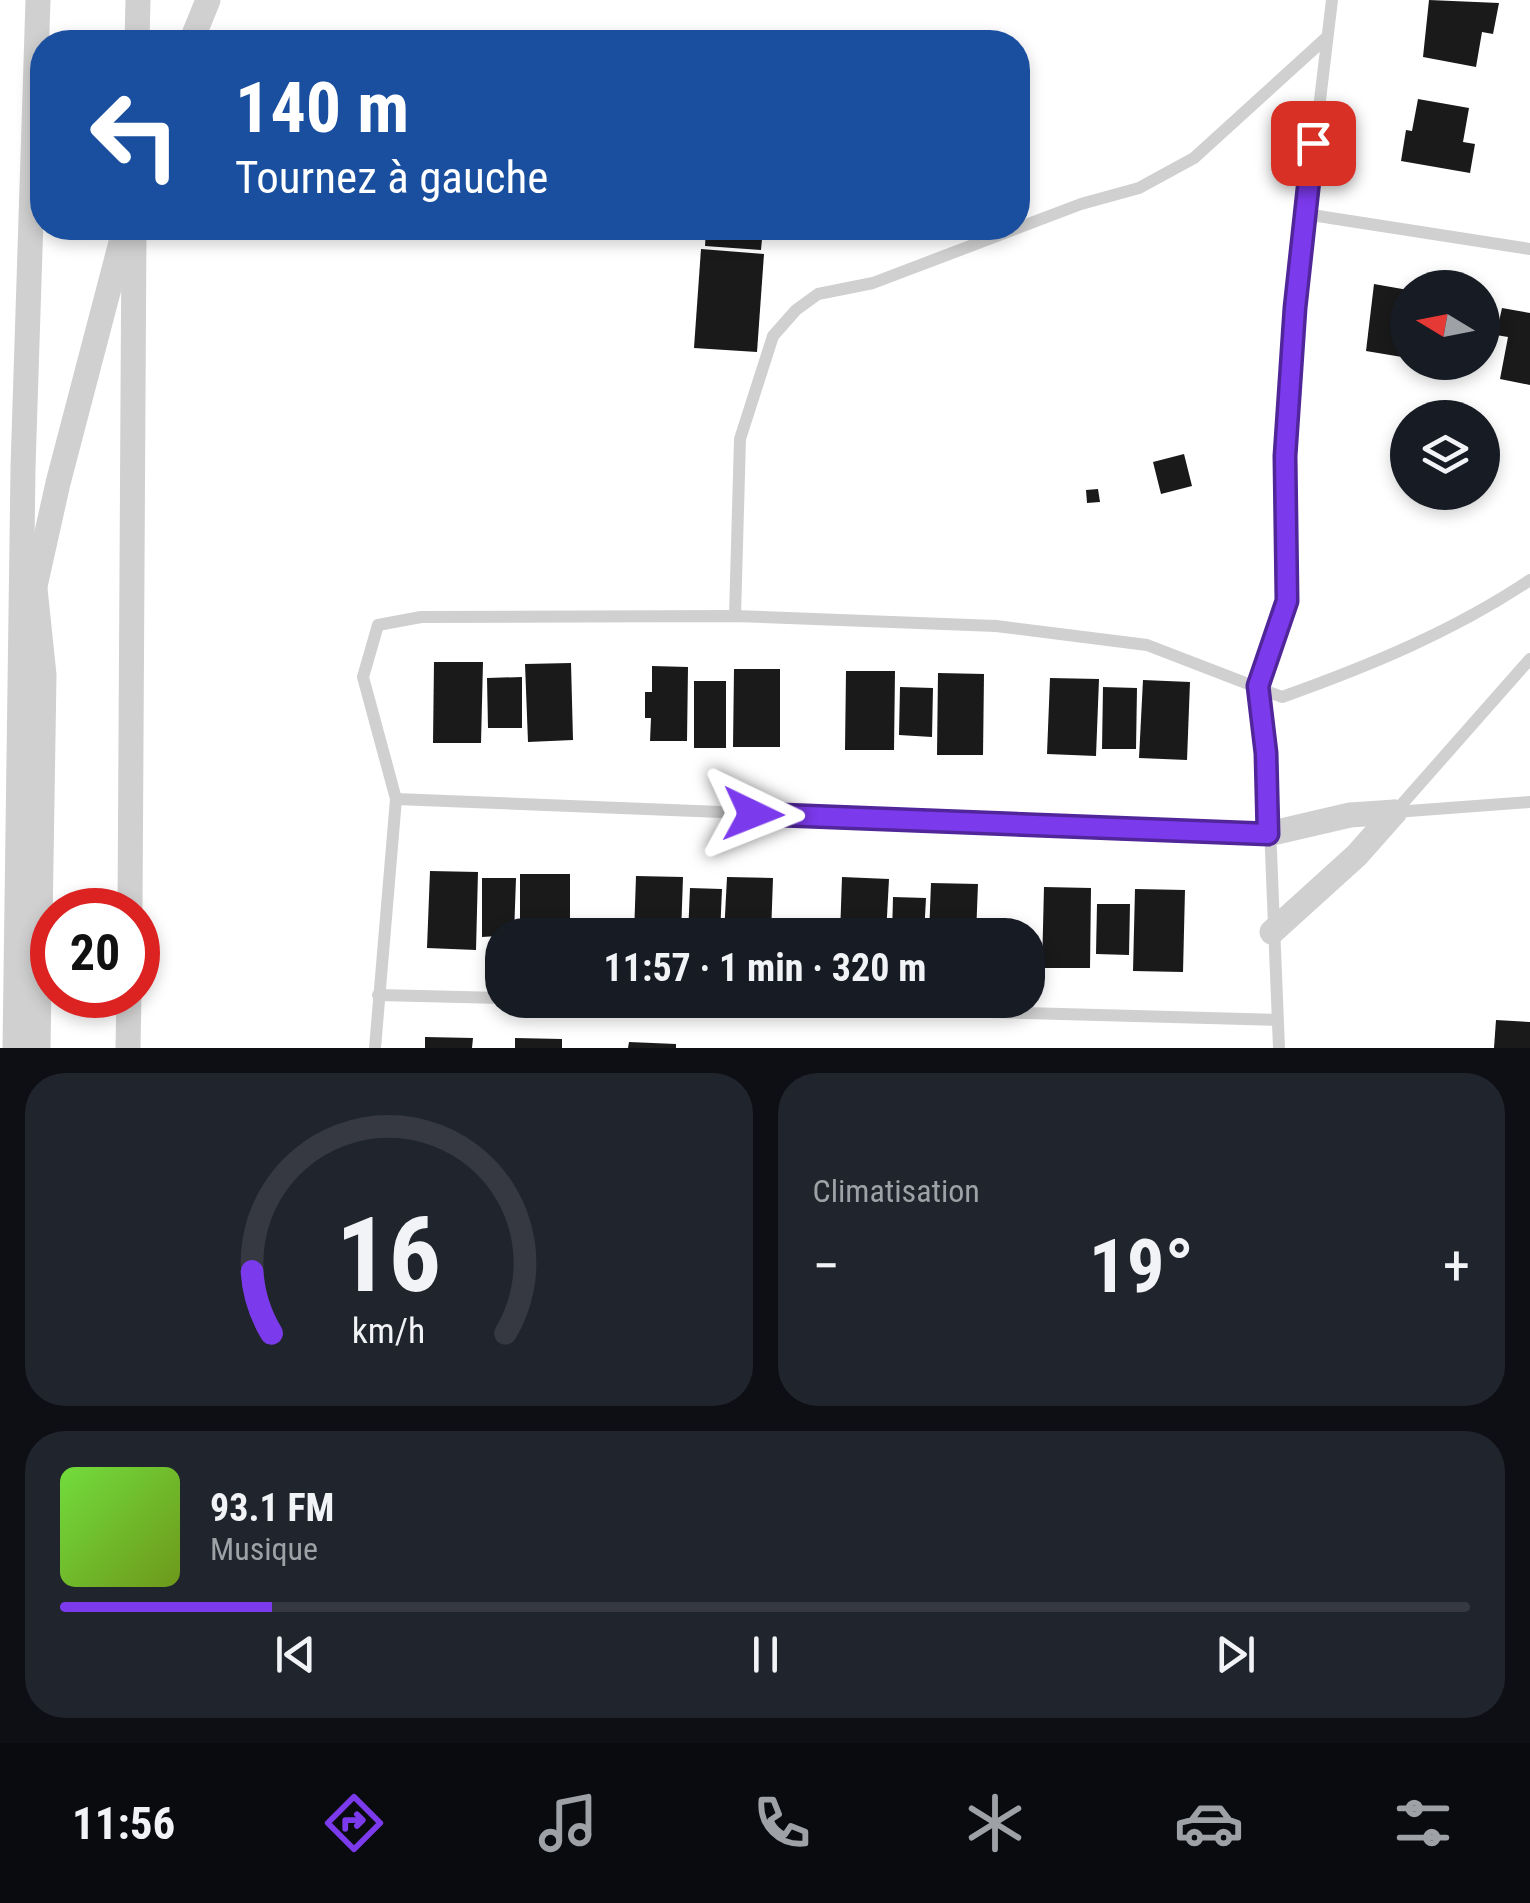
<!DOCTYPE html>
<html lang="fr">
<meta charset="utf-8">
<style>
body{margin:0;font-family:"Roboto Condensed",sans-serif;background:#20242c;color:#f1f3f6;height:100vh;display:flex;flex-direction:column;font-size:38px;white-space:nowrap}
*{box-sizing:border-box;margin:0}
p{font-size:32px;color:#9ea1a6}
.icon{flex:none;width:55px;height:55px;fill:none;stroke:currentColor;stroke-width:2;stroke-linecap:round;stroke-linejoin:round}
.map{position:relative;height:1048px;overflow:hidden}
.panel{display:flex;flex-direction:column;gap:25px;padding:25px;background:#0d0f14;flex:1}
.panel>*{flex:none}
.guide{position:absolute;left:30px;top:30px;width:1000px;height:210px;border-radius:40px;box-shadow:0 5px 15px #0003;background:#1a4fa0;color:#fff;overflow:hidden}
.needle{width:65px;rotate:280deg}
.controls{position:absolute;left:1390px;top:270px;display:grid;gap:20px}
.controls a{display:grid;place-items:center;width:110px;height:110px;border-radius:50%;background:#171b24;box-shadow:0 5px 15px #0003;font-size:50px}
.speed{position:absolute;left:30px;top:888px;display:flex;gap:20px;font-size:50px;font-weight:700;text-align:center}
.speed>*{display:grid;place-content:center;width:130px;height:130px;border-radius:50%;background:#171b24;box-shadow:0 5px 15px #0003;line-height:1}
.speed .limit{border:15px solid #d22;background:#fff;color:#111}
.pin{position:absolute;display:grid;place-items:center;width:85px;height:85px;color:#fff;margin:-42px;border-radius:20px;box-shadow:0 5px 15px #0006}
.me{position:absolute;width:110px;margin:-55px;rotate:92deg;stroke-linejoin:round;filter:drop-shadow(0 0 8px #0008)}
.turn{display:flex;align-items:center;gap:35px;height:210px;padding:0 40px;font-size:45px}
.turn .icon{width:130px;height:130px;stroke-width:2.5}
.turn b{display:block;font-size:70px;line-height:85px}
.big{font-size:75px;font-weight:700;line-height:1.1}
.panel .tile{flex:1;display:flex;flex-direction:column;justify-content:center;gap:15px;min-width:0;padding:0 35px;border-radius:40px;background:#20242c}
.panel .dial{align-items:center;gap:0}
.dial svg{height:260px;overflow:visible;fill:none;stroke:#363941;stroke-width:7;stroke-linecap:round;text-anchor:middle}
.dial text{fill:#f1f3f6;stroke:none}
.song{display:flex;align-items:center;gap:30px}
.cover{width:120px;height:120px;border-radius:15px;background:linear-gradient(135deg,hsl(100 70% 55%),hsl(80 70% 35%))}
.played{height:10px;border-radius:5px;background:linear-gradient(90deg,#7c3aed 15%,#363941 15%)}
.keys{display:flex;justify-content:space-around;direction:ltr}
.heat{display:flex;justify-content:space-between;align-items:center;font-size:55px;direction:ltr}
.panel .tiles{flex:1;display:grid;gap:25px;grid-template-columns:1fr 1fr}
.tile:last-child{grid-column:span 2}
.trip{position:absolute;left:485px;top:918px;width:560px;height:100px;border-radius:40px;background:#171b24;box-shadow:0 5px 15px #0003;font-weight:700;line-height:100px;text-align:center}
.tabs{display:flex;height:160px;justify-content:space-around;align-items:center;background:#090b0e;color:#9ea1a6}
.tabs .icon{width:70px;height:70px}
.tabs .selected{color:#7c3aed}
.tabs b{font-size:45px;color:#f1f3f6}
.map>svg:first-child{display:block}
.building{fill:#1a1a1a}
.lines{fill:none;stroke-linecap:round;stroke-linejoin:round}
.service{stroke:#d0d0d0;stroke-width:12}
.minor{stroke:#d0d0d0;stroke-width:25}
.route-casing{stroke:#51269a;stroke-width:25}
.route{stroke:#7c3aed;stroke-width:18}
</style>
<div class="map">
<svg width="1530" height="1048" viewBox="0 0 1530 1048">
<rect width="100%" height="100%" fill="#fff"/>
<!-- building -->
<g class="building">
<path d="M1429 0 1499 3 1493 34 1482 32 1476 67 1423 57Z"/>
<path d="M1418 99 1469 108 1463 142 1475 144 1470 173 1401 161 1406 130 1412 131Z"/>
<path d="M706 228H763L761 250 705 246Z"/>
<path d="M701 249 764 254 757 352 694 348Z"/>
<path d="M1374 284 1408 290V358L1366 351Z"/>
<path d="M1502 308 1530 313V385L1500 379 1508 337 1496 335Z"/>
<path d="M1184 454 1192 486 1161 494 1153 462Z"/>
<path d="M1098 489 1100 502 1087 503 1086 490Z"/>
<path d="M434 662H483L481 743H433Z"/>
<path d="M571 663 573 740 528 742 525 664Z"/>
<path d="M652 666 688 667 687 741H650L651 718H645V692H652Z"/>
<path d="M734 669H780V747H733Z"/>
<path d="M846 671H895L894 750H845Z"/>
<path d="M938 673 984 674 983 755H937Z"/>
<path d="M522 677V728H488L487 678Z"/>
<path d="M1050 678 1099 679 1096 756 1047 754Z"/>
<path d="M1143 680 1190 682 1187 760 1139 758Z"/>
<rect x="694" y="681" width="32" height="67"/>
<path d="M900 687 933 688 932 737 899 735Z"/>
<path d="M1103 687 1137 688 1136 749H1102Z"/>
<path d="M430 871 478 872 476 950 427 948Z"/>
<rect x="520" y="874" width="50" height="61"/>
<path d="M636 876 683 877 681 935H634Z"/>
<path d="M727 877 773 878 771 935H724Z"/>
<path d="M842 877 889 879 886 935H840Z"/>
<path d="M482 878H516L514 935 482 937Z"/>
<path d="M931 883 978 884 976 935H929Z"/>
<path d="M1044 887 1091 888 1090 968H1042Z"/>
<path d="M690 888 722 889 720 935H688Z"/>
<path d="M1135 889 1185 890 1183 972 1133 971Z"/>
<path d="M893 897 926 898 924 935H892Z"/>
<path d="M1097 904H1130L1129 955 1096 954Z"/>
<path d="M1496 1020 1530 1022V1048H1494Z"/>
<path d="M425 1037 473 1038 472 1048H425Z"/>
<path d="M515 1038 562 1039V1048H515Z"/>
<path d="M629 1042 676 1044V1048H628Z"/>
</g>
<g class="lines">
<!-- service -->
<g class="service">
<path d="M1305 214 1530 249"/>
<path d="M735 616 740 439 773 336 796 310 818 294 873 283 1081 204 1139 188 1194 158 1326 38"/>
<path d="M396 799 1268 834"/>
<path d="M1395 812 1530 659"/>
<path d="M1395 812 1530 802"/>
<path d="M378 995 502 998"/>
<path d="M565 1000 1277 1020"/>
<path d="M375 1048 396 799 363 677 378 625 421 617 735 616 996 626 1147 645 1282 697C1369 666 1454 631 1530 580"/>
<path d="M1279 1048 1267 753 1258 686 1287 601 1285 456 1295 308 1332 0"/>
</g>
<!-- minor -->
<g class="minor">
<path d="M137 42 138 0"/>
<path d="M191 42 208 0"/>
<path d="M34 579 44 675 38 1048"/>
<path d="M33 595 58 483 124 231"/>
<path d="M1268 834 1350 815 1395 812"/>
<path d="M130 910 134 228"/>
<path d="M1272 932 1357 855 1395 812"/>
<path d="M15 1048 23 468 38 0"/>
<path d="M128 1048 129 995"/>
</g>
</g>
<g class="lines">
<!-- route casing -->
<g class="route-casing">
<path id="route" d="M753 814 1268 834 1266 753 1258 686 1287 601 1285 456 1295 308 1313 143"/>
</g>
<!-- route -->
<use href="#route" class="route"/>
</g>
</svg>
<div class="controls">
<a><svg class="needle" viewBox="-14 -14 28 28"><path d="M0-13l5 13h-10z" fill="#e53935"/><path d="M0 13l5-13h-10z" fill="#9ea1a6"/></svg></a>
<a><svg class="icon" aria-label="layers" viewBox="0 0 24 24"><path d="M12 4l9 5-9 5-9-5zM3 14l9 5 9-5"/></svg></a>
</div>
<div class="speed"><div class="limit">20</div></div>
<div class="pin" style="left:1313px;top:143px;background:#d93025"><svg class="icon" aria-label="arrive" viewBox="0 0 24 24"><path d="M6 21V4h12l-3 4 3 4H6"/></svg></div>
<svg class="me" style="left:753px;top:814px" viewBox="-20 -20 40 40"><path d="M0-17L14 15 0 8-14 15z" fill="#7c3aed" stroke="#fff" stroke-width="4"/></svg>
<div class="trip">11:57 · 1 min · 320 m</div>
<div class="guide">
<div class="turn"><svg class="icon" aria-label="left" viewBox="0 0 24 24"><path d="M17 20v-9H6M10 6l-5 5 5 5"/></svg><div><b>140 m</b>Tournez à gauche</div></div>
</div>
</div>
<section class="panel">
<div class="tiles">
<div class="tile dial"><svg viewBox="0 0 100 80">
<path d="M14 69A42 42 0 1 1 86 69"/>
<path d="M14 69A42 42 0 0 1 8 50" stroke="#7c3aed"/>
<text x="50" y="56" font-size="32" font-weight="700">16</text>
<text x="50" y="72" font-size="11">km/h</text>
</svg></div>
<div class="tile"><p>Climatisation</p>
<div class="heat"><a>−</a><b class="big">19°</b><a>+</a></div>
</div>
<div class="tile">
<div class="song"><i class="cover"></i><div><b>93.1 FM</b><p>Musique</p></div></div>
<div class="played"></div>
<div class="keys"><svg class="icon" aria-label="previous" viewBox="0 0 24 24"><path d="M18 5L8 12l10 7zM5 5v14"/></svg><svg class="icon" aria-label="pause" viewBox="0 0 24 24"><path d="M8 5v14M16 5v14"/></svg><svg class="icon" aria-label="next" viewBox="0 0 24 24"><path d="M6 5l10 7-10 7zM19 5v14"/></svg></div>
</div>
</div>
</section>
<nav class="tabs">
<b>11:56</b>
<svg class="icon selected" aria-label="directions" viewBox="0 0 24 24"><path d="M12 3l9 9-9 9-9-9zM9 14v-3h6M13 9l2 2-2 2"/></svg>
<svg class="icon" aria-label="music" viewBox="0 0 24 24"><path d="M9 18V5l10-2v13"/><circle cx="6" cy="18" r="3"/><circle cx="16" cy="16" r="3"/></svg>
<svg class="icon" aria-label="phone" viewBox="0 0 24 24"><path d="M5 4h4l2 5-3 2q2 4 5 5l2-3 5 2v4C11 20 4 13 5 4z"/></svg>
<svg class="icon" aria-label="climate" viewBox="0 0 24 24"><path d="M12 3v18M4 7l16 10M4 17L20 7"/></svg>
<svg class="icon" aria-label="car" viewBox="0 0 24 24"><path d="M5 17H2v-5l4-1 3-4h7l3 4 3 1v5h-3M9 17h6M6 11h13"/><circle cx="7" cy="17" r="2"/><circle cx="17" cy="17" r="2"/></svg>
<svg class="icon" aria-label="filters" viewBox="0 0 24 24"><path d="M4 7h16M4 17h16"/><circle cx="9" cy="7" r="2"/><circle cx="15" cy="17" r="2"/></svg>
</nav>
